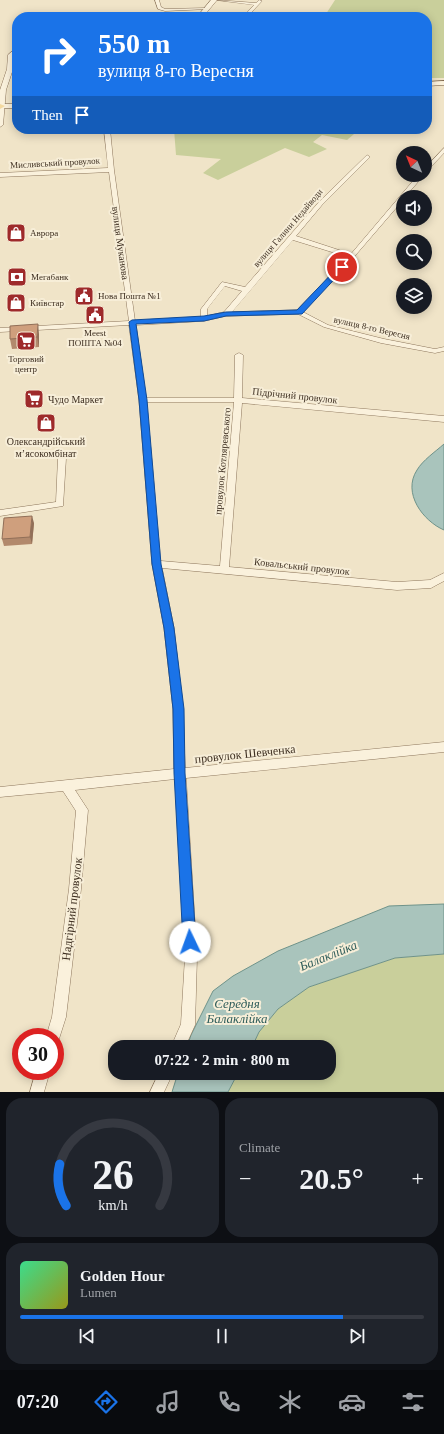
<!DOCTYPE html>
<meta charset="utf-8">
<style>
body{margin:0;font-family:Georgia,serif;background:#20242c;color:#f1f3f6;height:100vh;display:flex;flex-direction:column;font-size:15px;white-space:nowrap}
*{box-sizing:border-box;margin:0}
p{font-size:13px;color:#9ea1a6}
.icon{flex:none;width:22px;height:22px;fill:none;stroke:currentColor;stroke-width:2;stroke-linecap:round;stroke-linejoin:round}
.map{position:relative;height:1092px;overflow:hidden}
.details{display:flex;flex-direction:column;gap:6px;padding:6px;background:#0d0f14;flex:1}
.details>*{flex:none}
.top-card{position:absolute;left:12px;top:12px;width:420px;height:122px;border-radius:16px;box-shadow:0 2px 10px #0003;background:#1a73e8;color:#fff;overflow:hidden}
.needle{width:26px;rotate:317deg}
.fabs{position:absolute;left:396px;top:146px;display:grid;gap:8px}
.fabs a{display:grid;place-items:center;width:36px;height:36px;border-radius:50%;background:#171b24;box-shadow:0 2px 10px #0003;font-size:20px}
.speed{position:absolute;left:12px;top:1028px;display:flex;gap:8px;font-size:20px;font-weight:700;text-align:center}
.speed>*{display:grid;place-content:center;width:52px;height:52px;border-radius:50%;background:#171b24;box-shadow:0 2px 10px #0003;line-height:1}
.speed .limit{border:6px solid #d22;background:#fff;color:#111}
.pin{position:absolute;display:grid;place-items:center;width:34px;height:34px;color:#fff;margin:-17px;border:2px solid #fff;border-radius:50%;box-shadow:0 1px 4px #0007}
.me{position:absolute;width:44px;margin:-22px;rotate:357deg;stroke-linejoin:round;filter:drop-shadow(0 0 3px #0008)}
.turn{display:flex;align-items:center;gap:14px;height:84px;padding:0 20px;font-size:18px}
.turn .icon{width:52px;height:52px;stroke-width:2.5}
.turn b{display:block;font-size:28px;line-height:34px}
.then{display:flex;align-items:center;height:38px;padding:0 20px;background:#0003;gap:8px;font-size:15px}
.big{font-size:30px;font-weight:700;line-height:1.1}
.details .card{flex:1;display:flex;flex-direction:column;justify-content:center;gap:6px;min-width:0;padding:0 14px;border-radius:16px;background:#20242c}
.details .dial{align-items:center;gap:0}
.dial svg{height:104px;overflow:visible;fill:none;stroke:#363941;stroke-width:7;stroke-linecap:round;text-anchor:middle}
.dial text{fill:#f1f3f6;stroke:none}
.song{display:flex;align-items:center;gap:12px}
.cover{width:48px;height:48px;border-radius:6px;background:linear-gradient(135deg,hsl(150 70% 55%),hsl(60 70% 35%))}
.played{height:4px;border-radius:2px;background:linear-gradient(90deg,#1a73e8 80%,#363941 80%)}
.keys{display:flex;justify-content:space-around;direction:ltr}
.heat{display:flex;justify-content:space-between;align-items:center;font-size:22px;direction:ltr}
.details .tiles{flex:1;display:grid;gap:6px;grid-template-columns:1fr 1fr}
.card:last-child{grid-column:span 2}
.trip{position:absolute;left:108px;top:1040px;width:228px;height:40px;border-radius:16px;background:#171b24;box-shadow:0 2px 10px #0003;font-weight:700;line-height:40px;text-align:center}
.tab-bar{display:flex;height:64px;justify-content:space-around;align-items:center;background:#090b0e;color:#9ea1a6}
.tab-bar .icon{width:28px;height:28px}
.tab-bar .on{color:#1a73e8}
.tab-bar b{font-size:18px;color:#f1f3f6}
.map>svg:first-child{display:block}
.green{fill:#c9cf9b}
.water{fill:#a9c4bc;stroke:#6f938a}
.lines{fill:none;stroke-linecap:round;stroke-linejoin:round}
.minor-casing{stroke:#8d765c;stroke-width:1}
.tertiary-casing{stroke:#8d765c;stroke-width:1}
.secondary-casing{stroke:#6f573f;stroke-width:1}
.primary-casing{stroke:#5b4430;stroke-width:1}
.minor{fill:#faf1dc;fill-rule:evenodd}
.tertiary{fill:#faf1dc;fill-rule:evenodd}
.secondary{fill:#faf1dc;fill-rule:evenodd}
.primary{fill:#f3d9a0;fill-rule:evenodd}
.wall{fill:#b2896c}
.shaded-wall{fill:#916f58}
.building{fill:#cf9f7d;stroke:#916f58}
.route{fill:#1a73e8;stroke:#114b97}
.labels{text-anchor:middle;stroke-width:4;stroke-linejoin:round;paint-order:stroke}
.far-street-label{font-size:9px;fill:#3d2e20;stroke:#f7eed8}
.far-poi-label{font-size:9px;fill:#3d2e20;stroke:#f7eed8;text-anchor:start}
.street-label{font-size:10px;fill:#3d2e20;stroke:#f7eed8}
.poi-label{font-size:10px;fill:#3d2e20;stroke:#f7eed8;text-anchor:start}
.near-street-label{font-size:12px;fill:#3d2e20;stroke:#f7eed8}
.near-water-label{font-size:13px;font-style:italic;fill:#2f5d5a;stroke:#f7eed8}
</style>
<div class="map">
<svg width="444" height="1092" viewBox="0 0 444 1092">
<rect width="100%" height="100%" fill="#f0e4c8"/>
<!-- green -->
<g class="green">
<path d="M335 0H444V78H427V17H348L332 14 329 17H324Z"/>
<path d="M174 129H360L347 140 322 135 313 142 327 149 309 157 285 148 218 180 203 173 221 159 176 155Z"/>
<path d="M444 954V1092H228L238 1073H329V1047H252L259 1032 278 1009 309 987 395 958Z"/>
</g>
<!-- water -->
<g class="water">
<path d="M444 444V530C423 521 402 493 417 470 423 460 435 452 444 444Z"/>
<path d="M444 904V954L395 958 309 987 278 1009 259 1032 252 1047H187L191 1035 213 991 233 976 278 951 389 906Z"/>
<path d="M178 1073H238L228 1092H172Z"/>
</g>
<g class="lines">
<!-- minor casing -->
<g class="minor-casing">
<g id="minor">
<path d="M155 0H159L161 7 165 9 206 8 208 9 165 11 158 9Z"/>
<path d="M216 0 256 3 259 0 262 1 247 17H243L254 5Z"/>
<path d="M104 129H110L114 170 135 321 201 317V309L222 282 245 287 318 203 367 155 370 157 322 205 296 236 351 254 418 175H424L405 197H403V200L354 257 303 312 328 325 384 339 435 349 444 347V351L435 353 381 343 324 327 298 314 226 316 204 321 136 325 146 398H234L235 355 239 353 243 355 242 398 444 416V422L242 403 229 567 397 582 430 580 444 573V581L431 588 397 590 162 568 174 628 183 709 185 768 444 742V752L186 778 197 957 195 1025 185 1047H171L181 1024 185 957 175 779 75 790 88 810 81 889 66 1017 58 1042 55 1043V1037H46L52 1017 69 889 76 811 63 791 0 797V787L174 769 173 709 164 628 152 564 139 400 129 325 0 332V328L129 321 109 172 0 177V173L108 168ZM293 240 348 257 297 310 232 312ZM225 286 242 291 224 312 207 316V309ZM147 402H234L220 566 161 561Z"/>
<path d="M444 148V153L425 173V168Z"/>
<path d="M62 455 66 458 63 506 0 516V510L56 502 58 458Z"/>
<path d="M36 1071H50L44 1092H30Z"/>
<path d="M159 1073H173L164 1092H150Z"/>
</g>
</g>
<!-- tertiary casing -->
<g class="tertiary-casing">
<g id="tertiary">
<path d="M211 0H217L203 17H197Z"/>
<path d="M17 47V52L14 55 13 69 6 90 3 125 0 127V90L7 69 8 55Z"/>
</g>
</g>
<!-- secondary casing -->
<g class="secondary-casing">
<g id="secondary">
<path d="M444 81V85L427 86V82Z"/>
<path d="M0 104H17V108H1Z"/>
</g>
</g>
<!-- primary casing -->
<g class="primary-casing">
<path id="primary" d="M0 104 5 106 0 109Z"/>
</g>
<!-- minor -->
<use href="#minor" class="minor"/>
<!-- tertiary -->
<use href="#tertiary" class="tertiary"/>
<!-- secondary -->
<use href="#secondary" class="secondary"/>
<!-- primary -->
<use href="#primary" class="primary"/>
</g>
<!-- wall -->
<g class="wall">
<path d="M39 334V347L12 349 10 339Z"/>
<path d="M34 523 32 544 4 546 2 539Z"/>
</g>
<!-- shaded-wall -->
<g class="shaded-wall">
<path d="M38 324 39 334V347L37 337Z"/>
<path d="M32 516 34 523 32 544 30 537Z"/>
</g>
<!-- building -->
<g class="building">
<path d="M38 324 37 337 10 339V326Z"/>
<path d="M32 516 30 537 2 539 4 518Z"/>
</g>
<!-- route -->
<path class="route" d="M342 265 345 267 344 269 302 314 226 316 204 321 136 324 147 400 161 564 174 628 184 709 185 773 196 942 194 946 190 948 185 946 183 942 174 773 173 709 164 628 152 564 139 400 129 322 132 320 204 316 226 312 297 310 339 266Z"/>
<!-- icons -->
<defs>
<g id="shop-square" transform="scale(1)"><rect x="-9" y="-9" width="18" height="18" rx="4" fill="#9e2a2b" stroke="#f7eed8"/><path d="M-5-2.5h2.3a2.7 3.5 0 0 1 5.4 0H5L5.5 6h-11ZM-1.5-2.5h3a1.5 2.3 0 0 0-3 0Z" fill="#fff"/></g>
<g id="bank-square" transform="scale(1)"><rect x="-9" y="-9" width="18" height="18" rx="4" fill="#9e2a2b" stroke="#f7eed8"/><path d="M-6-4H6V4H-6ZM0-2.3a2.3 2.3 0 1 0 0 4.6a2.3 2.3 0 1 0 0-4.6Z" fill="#fff"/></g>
<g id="civic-square" transform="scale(1)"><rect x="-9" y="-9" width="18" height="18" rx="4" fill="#9e2a2b" stroke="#f7eed8"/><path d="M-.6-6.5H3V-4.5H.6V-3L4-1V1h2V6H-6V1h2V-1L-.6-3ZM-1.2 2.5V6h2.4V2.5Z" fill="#fff"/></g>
<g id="supermarket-square" transform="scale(1)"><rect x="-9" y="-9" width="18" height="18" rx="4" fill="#9e2a2b" stroke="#f7eed8"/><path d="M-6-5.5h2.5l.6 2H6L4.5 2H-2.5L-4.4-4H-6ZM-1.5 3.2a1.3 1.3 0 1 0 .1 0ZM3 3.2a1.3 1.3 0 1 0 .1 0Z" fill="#fff"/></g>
</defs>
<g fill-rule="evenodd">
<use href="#shop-square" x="16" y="233"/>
<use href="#bank-square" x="17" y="277"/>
<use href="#civic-square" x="84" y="296"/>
<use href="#shop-square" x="16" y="303"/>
<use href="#civic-square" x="95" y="315"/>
<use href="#supermarket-square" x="26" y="341"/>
<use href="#supermarket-square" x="34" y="399"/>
<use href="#shop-square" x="46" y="423"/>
</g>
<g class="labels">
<!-- far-street labels -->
<g class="far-street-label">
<text transform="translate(55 163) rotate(-3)" y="3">Мисливський провулок</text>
<text transform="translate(288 228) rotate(-49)" y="3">вулиця Галини Недайводи</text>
<text transform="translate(372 328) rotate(13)" y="3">вулиця 8-го Вересня</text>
</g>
<!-- far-poi labels -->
<g class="far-poi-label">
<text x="30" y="236">Аврора</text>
<text x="31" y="280">Мегабанк</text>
<text x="98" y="299">Нова Пошта №1</text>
<text x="30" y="306">Київстар</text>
<text x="95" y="336" text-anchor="middle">Meest<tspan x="95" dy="10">ПОШТА №04</tspan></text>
<text x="26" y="362" text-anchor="middle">Торговий<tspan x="26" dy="10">центр</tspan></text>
</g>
<!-- street labels -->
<g class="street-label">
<text transform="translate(121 243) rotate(82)" y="4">вулиця Муканова</text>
<text transform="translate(295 395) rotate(6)" y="4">Підрічний провулок</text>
<text transform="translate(222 461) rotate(-85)" y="4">провулок Котляревського</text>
<text transform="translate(302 566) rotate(6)" y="4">Ковальський провулок</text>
</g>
<!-- poi labels -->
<g class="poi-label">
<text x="48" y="403">Чудо Маркет</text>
<text x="46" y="445" text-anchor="middle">Олександрійський<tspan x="46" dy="12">мʼясокомбінат</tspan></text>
</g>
<!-- near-street labels -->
<g class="near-street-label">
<text transform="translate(245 754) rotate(-6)" y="4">провулок Шевченка</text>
<text transform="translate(72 909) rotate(-83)" y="4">Надгірний провулок</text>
</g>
<!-- near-water labels -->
<g class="near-water-label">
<text transform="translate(328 955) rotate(-22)" y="5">Балаклійка</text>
<text x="237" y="1008">Середня<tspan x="237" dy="15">Балаклійка</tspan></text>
</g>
</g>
</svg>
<div class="fabs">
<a><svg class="needle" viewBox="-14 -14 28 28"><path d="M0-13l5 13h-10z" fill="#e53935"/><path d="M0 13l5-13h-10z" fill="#9ea1a6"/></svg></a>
<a><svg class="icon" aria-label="sound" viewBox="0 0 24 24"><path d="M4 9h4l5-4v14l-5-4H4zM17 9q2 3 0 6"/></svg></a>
<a><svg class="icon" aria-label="search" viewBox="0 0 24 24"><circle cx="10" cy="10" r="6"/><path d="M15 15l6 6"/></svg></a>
<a><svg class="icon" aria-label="layers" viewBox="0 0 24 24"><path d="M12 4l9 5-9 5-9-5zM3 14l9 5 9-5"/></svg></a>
</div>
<div class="speed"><div class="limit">30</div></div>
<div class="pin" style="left:342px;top:267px;background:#d93025"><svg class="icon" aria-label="arrive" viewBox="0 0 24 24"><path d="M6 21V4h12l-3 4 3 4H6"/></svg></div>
<svg class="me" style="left:190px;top:942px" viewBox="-20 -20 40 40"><circle r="19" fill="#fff"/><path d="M0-13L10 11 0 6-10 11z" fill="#1a73e8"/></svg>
<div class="trip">07:22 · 2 min · 800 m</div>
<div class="top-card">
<div class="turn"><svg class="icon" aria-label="right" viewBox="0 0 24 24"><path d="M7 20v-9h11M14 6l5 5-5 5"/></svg><div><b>550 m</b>вулиця 8-го Вересня</div></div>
<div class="then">Then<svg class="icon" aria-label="arrive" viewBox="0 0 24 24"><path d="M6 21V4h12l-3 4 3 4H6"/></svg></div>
</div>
</div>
<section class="details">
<div class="tiles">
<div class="card dial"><svg viewBox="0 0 100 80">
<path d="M14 69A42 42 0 1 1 86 69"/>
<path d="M14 69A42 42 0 0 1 9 37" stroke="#1a73e8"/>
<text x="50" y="56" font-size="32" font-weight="700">26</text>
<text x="50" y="72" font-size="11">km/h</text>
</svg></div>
<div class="card"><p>Climate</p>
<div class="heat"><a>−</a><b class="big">20.5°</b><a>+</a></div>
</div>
<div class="card">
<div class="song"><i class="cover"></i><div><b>Golden Hour</b><p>Lumen</p></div></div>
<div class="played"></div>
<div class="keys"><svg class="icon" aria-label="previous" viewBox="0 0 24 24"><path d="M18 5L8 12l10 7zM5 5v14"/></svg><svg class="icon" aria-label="pause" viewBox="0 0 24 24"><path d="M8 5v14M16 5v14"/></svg><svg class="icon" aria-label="next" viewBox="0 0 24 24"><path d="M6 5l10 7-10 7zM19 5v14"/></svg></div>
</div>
</div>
</section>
<nav class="tab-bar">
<b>07:20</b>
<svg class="icon on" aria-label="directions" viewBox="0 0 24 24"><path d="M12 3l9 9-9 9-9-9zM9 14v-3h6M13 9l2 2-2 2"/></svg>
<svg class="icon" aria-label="music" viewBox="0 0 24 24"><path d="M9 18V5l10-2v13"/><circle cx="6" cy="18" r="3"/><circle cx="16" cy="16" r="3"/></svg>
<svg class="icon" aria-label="phone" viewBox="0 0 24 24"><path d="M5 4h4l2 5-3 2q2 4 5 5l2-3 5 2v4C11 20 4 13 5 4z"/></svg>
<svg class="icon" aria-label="climate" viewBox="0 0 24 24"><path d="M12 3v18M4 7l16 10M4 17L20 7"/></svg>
<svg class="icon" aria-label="car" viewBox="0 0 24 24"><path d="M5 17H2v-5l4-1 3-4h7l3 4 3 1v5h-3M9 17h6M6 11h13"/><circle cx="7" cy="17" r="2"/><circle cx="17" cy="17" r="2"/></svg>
<svg class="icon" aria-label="filters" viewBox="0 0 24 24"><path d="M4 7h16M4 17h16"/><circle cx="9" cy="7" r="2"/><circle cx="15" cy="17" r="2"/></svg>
</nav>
